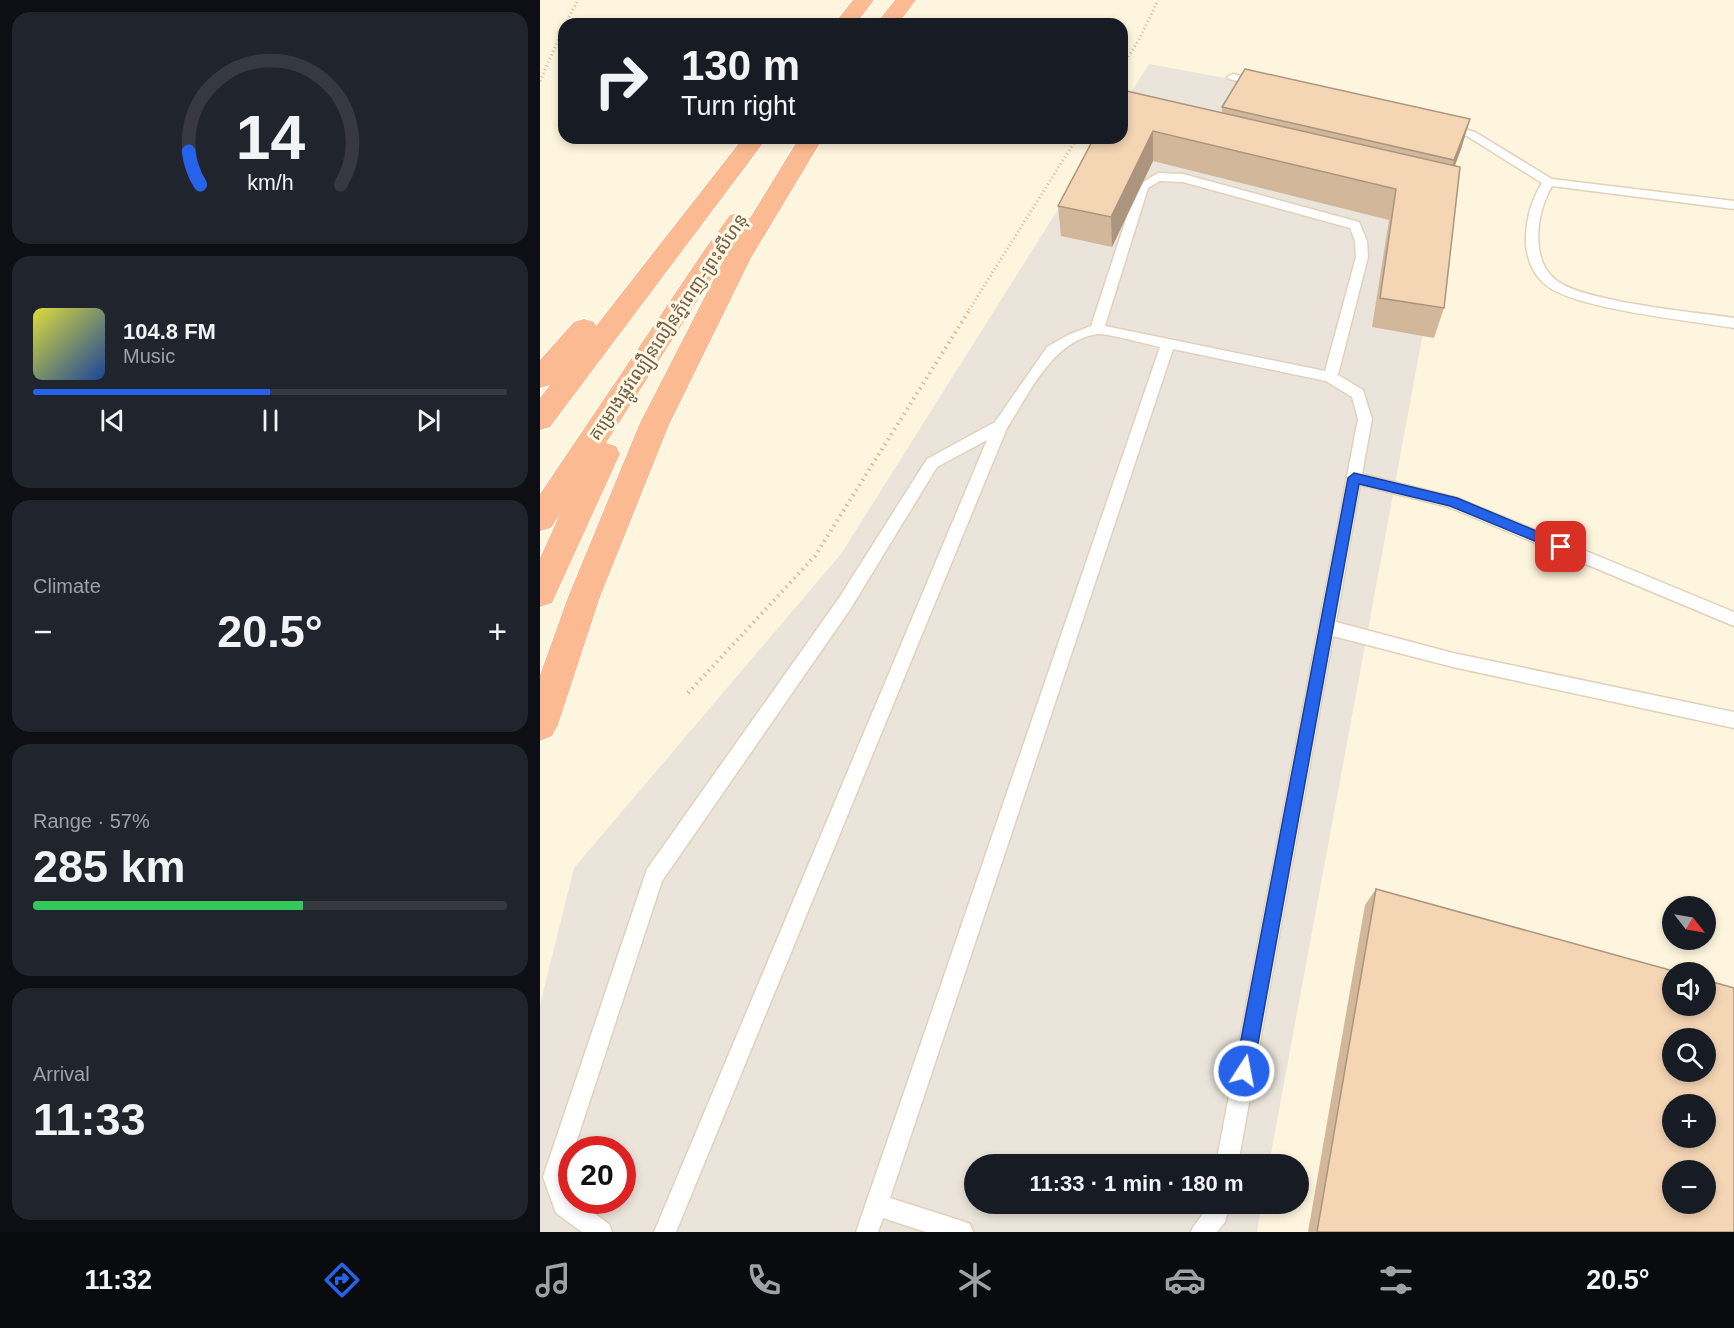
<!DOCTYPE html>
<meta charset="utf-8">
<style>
body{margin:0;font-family:Helvetica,"Noto Sans Khmer",sans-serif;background:#20242c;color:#f1f3f6;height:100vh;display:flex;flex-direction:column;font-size:22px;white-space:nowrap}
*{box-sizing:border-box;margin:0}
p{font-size:20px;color:#9ea1a6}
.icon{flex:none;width:33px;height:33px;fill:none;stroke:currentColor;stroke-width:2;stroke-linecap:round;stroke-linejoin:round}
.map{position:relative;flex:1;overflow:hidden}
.panel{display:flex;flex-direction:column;gap:12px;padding:12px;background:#0d0f14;width:540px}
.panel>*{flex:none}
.hud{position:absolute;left:18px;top:18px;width:570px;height:126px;border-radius:18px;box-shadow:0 3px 9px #0003;background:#171b24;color:#f1f3f6;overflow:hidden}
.needle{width:39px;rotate:121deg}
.buttons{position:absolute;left:1122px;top:896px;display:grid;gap:12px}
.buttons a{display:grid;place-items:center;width:54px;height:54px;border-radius:50%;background:#171b24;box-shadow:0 3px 9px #0003;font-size:30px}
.speed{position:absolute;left:18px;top:1136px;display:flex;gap:12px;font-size:30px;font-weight:700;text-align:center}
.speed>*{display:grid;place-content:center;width:78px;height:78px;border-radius:50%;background:#171b24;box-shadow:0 3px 9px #0003;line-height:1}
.speed .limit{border:9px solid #d22;background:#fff;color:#111}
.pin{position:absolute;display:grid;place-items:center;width:51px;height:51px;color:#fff;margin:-26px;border-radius:12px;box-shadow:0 3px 9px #0006}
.me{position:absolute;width:66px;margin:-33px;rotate:11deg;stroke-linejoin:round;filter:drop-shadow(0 0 4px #0008)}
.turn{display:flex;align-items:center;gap:21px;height:126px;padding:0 24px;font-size:27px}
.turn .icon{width:78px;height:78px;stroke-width:2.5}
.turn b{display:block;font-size:42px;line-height:51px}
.big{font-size:45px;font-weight:700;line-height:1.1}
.panel .card{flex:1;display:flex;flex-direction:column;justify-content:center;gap:9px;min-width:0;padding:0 21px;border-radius:18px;background:#20242c}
.panel .dial{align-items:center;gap:0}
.dial svg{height:156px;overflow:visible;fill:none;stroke:#363941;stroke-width:7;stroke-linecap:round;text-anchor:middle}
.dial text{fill:#f1f3f6;stroke:none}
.song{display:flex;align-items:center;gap:18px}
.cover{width:72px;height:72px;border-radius:9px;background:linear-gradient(135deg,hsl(60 70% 55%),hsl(220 70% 35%))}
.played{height:6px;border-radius:3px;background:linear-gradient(90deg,#2563eb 50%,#363941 50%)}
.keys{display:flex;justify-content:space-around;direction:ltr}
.heat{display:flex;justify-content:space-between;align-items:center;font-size:33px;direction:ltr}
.charge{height:9px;border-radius:4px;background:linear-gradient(90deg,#34c759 57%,#363941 0)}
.trip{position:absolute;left:424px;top:1154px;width:345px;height:60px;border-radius:30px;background:#171b24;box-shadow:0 3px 9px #0003;font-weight:700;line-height:60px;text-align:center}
.menu{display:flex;height:96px;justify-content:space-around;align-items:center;background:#090b0e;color:#9ea1a6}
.menu .icon{width:42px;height:42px}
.menu .active{color:#2563eb}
.menu b{font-size:27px;color:#f1f3f6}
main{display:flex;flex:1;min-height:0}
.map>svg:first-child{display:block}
.industrial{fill:#eae4da;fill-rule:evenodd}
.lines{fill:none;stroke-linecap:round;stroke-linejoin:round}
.service-casing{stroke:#e1d1ba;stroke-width:3}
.motorway-casing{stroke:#fff;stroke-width:2}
.path-far1{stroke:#d8b998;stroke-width:3;stroke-dasharray:1 3;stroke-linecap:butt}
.path{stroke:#d8b998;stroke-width:4;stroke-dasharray:1.5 4.5;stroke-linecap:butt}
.service{fill:#fff;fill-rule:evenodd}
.motorway{fill:#fbba91;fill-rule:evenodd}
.wall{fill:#d2b79b}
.shaded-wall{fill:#ab957e}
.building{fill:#f4d5b4;stroke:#ab957e;stroke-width:1.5;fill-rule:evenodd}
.route{fill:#2563eb;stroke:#184099;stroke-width:1.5}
.labels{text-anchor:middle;stroke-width:6;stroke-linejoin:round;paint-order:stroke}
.street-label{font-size:18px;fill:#735b45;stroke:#fff8e5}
</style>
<main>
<section class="panel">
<div class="card dial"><svg viewBox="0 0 100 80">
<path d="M14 69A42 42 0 1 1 86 69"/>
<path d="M14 69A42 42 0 0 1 8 52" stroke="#2563eb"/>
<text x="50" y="56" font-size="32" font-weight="700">14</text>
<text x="50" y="72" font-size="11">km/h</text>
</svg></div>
<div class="card">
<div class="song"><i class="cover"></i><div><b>104.8 FM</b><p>Music</p></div></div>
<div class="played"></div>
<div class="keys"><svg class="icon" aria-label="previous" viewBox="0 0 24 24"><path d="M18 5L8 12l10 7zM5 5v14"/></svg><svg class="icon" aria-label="pause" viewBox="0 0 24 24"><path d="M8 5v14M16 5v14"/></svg><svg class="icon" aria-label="next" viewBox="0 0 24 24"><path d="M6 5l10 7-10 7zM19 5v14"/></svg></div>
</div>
<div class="card"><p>Climate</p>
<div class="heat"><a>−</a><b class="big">20.5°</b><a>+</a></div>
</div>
<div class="card"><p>Range · 57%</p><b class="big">285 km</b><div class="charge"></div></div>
<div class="card"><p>Arrival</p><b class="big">11:33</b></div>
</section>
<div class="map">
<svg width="1194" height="1232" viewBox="0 0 1194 1232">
<rect width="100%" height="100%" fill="#fdf5dd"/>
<!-- industrial -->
<path class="industrial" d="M609 64 922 122 729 1164H435V1203H722L717 1232H0V1005L34 868 301 554 563 138H582V107ZM32 1149H82V1200H32Z"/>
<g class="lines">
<!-- service casing -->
<g class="service-casing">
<g id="service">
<path d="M693 74 726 82 728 84 722 87 689 79 687 77Z"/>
<path d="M904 124 935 132 1012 179 1194 201V209L1012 186C997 211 989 259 1016 280 1043 302 1155 312 1194 318V328C1154 321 1033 309 1006 285 991 273 985 254 986 235 987 216 992 199 1002 183L927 136 900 129V125Z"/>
<path d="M618 173 643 174 819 222 827 241 828 257 798 375 823 390 832 419 822 474 917 498 1194 612V626L909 507 820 485 796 622 913 653 1194 712V728L913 667 793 636 698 1164H676L818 419 812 397 786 381 633 349 350 1198 422 1221 430 1224 433 1232H386L343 1218 338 1232H316L620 347C606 344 568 333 557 334 512 341 489 394 467 428L136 1232H114L447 440 397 467 311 608 122 881 34 1149H32V1157L25 1177 32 1200H36L69 1224 72 1232H42L16 1213 3 1177 107 869 299 598 387 459 455 422 507 347 528 335 551 326 597 186ZM620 181 643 182 810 228 815 241 816 257 785 371 565 326 608 188Z"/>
<path d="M668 1203H690L685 1222 677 1232H651C655 1221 666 1214 668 1203Z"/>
</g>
</g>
<!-- motorway casing -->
<g class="motorway-casing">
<g id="motorway">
<path d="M313 0H334L316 24H294Z"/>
<path d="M355 0H376L358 24H336Z"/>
<path d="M203 138H227L10 427 0 430V398L10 385 0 388V360L34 322 44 319 54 322 56 326Z"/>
<path d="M259 138H283L211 258 129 425 60 597 18 725 12 736 0 741V675L28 597 99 425 184 259 66 443 76 446 80 454 12 603 0 607V558L20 514 11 528 0 531V494L165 249 190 215 199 213 210 218Z"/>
</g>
</g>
<!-- path-far1 -->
<g class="path-far1">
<path d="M25 24 38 0"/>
<path d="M582 67 600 38 618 0"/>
<path d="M0 81 24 27"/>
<path d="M429 310 537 138"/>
</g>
<!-- path -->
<path class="path" d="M148 693 275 556 430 309"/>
<!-- service -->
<use href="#service" class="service"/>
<!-- motorway -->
<use href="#motorway" class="motorway"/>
</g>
<!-- wall -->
<g class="wall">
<path d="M682 107 930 119 921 149 915 166 904 308 894 338 832 327 849 220 613 161 572 247 521 236 518 206 554 138 682 113Z"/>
<path d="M836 889 1194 1232H768L825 905Z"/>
</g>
<!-- shaded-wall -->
<g class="shaded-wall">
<path d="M930 119 921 149 905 191 914 160Z"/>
<path d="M613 131V161L572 247 571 217Z"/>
</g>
<!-- building -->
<g class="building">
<path d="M705 69 930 119 914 160 682 107Z"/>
<path d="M582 90 920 167 904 308 840 298 856 189 613 131 571 217 518 206 554 138H582Z"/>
<path d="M836 889 1137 972H1132V1005H1166V980L1194 988V1232H777ZM1132 1038H1166V1071H1132ZM1132 1104H1166V1137H1132ZM1132 1170H1166V1203H1132Z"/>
</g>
<!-- route -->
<path class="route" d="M814 473 917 498 1025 543 1027 547 1021 552 910 506 819 484 713 1071 710 1077 704 1079 698 1077 695 1071 808 478Z"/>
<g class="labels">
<!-- street labels -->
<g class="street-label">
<text transform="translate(128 327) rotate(-56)" y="6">គម្រោងផ្លូវល្បឿនលឿនភ្នំពេញ-ព្រះសីហនុ</text>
</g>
</g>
</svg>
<div class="buttons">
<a><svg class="needle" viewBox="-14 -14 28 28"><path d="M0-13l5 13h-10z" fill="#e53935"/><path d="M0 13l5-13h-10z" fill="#9ea1a6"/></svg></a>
<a><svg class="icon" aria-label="sound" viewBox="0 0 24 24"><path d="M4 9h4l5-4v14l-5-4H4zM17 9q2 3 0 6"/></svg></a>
<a><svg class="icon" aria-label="search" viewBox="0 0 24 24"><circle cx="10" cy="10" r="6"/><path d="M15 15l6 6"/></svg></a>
<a>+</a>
<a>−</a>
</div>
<div class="speed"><div class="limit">20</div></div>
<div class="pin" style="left:1021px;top:547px;background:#d93025"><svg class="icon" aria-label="arrive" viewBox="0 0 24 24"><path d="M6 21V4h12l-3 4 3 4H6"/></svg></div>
<svg class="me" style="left:704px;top:1071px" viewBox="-20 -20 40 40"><circle r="17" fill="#2563eb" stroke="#fff" stroke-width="3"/><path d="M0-11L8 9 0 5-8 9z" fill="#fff"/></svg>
<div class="trip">11:33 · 1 min · 180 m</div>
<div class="hud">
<div class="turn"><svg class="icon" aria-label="right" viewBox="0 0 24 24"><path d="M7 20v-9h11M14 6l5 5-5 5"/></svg><div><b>130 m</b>Turn right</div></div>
</div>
</div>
</main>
<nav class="menu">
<b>11:32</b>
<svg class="icon active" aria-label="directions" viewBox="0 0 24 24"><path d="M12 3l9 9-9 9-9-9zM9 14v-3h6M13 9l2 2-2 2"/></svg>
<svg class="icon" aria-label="music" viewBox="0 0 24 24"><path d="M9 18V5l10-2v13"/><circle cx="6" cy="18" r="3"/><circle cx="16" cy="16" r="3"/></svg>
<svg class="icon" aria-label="phone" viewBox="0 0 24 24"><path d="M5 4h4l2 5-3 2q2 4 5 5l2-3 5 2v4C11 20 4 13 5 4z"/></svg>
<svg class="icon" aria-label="climate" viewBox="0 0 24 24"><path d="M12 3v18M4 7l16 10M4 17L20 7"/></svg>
<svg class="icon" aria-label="car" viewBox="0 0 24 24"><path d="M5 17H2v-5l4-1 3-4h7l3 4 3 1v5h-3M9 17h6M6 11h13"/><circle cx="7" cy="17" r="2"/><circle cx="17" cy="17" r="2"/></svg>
<svg class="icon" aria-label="filters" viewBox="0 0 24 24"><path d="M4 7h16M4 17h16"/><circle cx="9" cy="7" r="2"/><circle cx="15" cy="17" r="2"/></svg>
<b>20.5°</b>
</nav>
